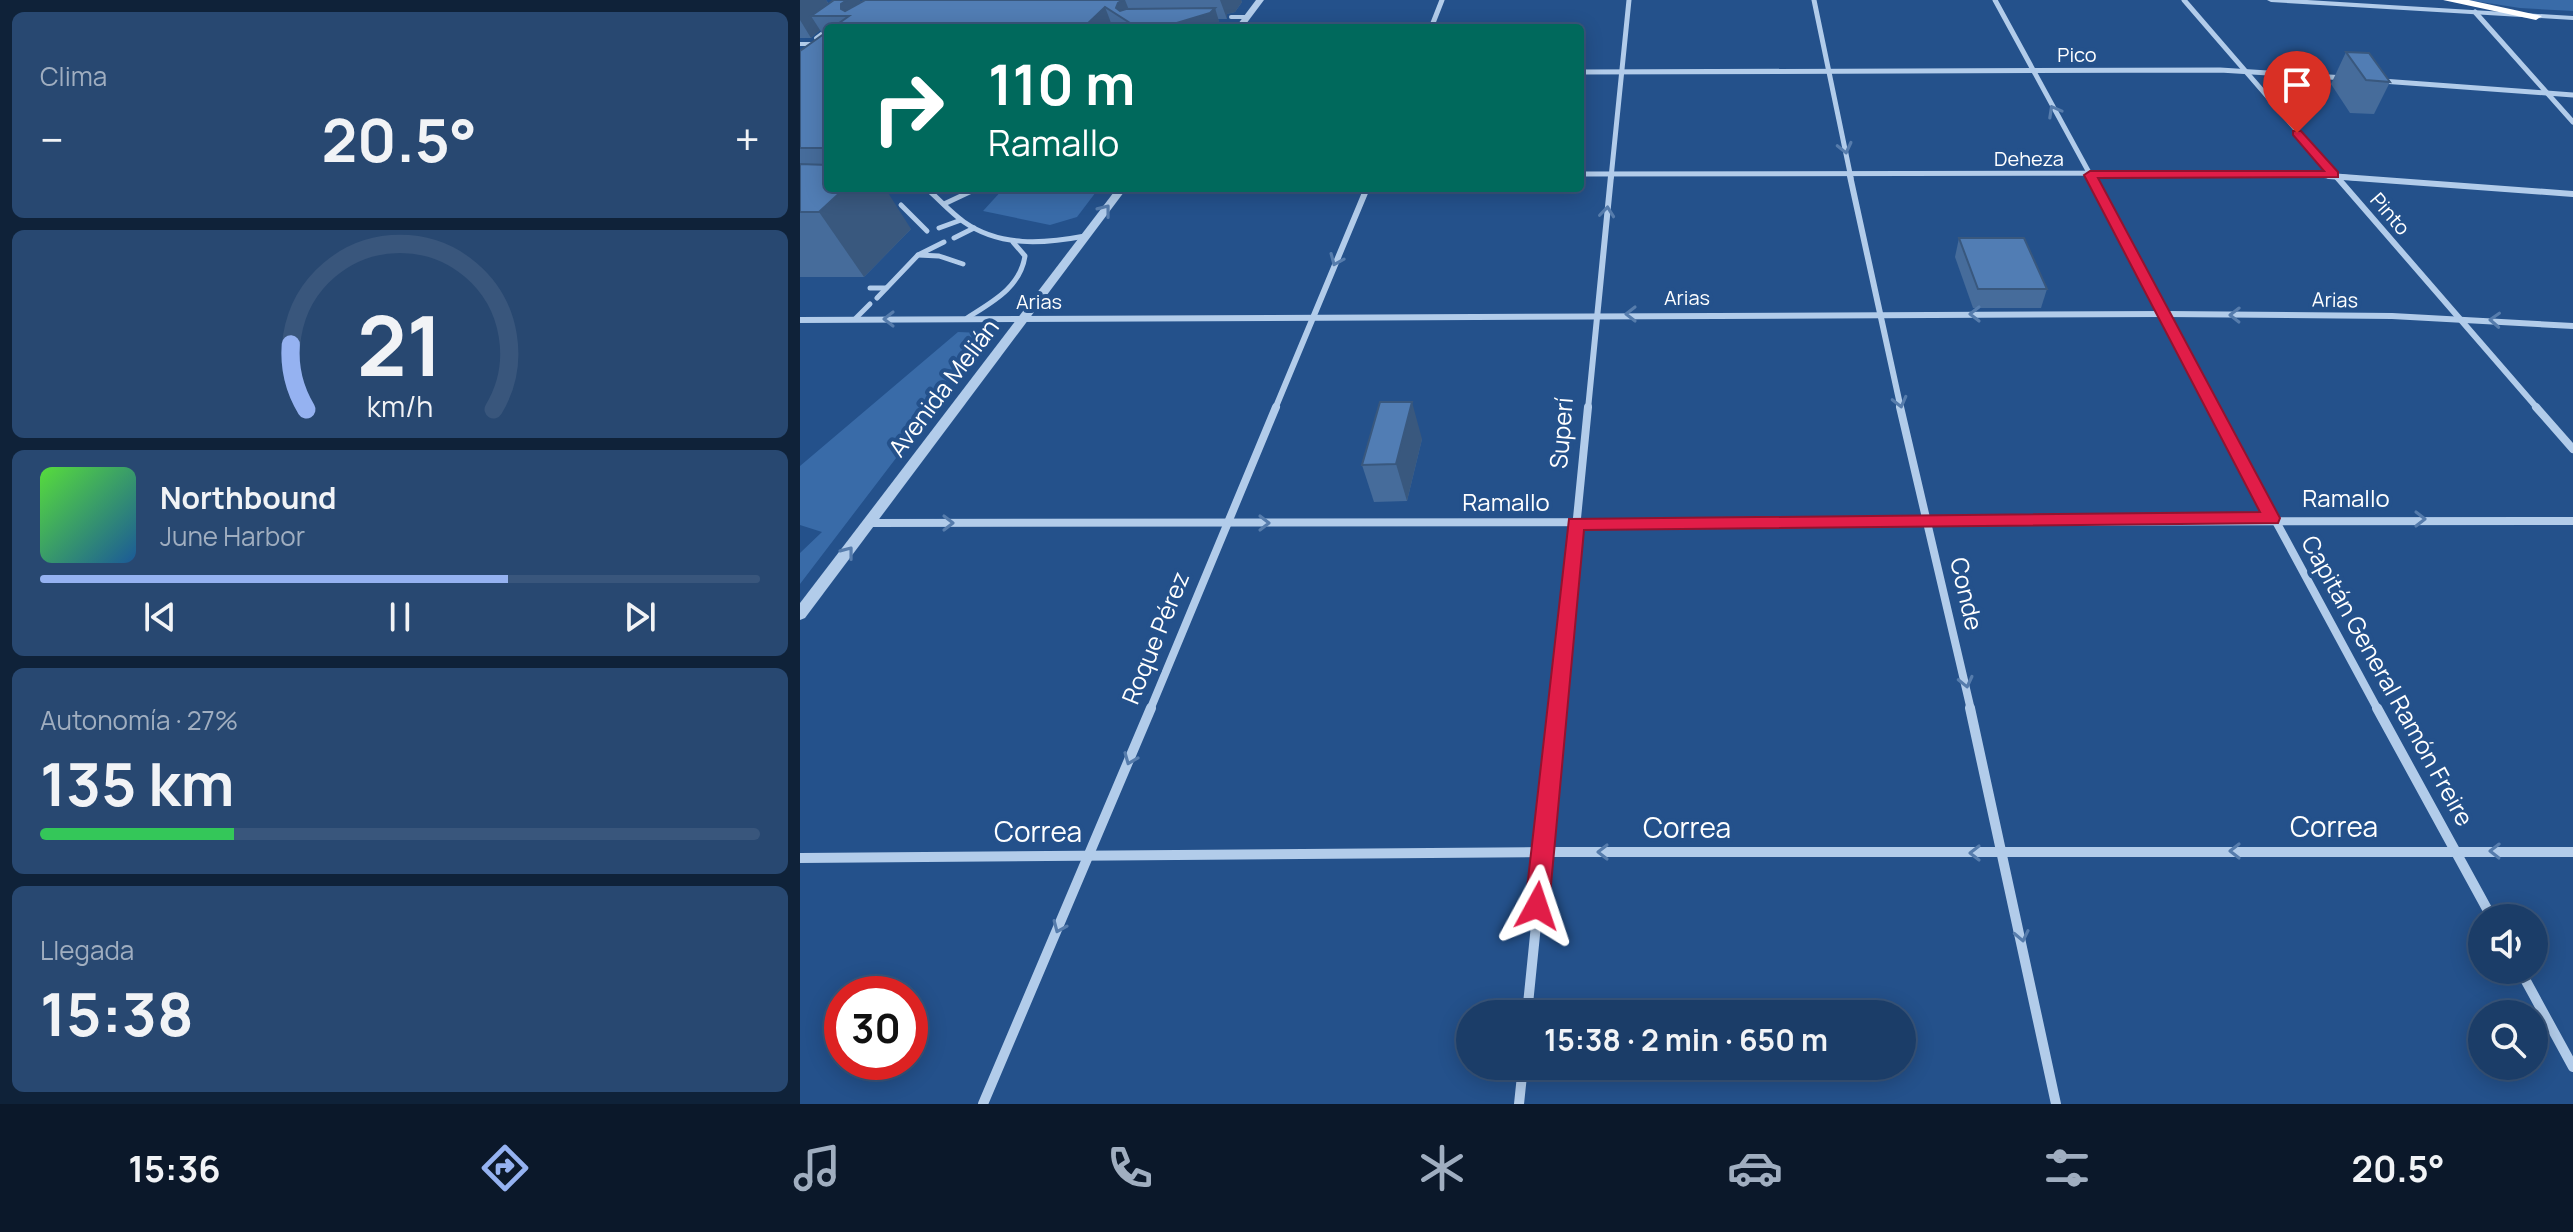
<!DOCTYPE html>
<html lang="es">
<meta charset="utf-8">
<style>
body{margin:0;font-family:Manrope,sans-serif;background:#284871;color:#f1f3f6;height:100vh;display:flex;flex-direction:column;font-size:30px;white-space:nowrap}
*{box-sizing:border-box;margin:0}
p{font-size:26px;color:#a0aec0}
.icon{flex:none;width:44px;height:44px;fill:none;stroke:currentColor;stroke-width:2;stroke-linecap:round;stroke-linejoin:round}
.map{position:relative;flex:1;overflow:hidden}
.sheet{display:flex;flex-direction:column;gap:12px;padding:12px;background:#0f2239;width:800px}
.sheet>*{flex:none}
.guide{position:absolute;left:24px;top:24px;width:760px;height:168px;border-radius:8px;box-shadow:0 4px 20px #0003,0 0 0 2px #39567c;background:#00695c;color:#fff;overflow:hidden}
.controls{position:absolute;left:1668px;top:904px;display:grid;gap:16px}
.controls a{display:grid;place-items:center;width:80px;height:80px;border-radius:50%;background:#1b3d68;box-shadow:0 4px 20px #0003,0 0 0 2px #39567c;font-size:40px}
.speed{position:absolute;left:24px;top:976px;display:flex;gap:16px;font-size:40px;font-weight:700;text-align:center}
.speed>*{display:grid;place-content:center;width:104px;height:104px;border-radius:50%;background:#1b3d68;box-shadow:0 4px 20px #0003,0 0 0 2px #39567c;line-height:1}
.speed .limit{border:12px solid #d22;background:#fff;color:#111}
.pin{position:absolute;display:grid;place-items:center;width:68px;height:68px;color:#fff;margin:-82px -34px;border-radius:50% 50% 50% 0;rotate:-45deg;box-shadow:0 0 8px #0007}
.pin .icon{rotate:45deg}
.me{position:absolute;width:88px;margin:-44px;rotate:5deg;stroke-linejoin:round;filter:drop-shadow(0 0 6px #0008)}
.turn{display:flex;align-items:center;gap:28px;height:168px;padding:0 32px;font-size:36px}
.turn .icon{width:104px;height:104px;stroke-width:2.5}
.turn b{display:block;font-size:56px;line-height:68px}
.big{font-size:60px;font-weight:700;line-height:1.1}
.sheet .tile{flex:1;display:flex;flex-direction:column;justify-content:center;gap:12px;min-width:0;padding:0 28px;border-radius:12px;background:#284871}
.sheet .dial{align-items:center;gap:0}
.dial svg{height:208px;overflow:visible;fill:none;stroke:#39567c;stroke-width:7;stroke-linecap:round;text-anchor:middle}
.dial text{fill:#f1f3f6;stroke:none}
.song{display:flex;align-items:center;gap:24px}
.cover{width:96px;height:96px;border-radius:12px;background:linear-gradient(135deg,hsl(110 70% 55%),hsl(210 70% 35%))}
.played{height:8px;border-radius:4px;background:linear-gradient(90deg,#95b2f1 65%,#39567c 65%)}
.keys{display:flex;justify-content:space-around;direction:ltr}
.heat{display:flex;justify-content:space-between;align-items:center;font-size:44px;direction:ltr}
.charge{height:12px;border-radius:6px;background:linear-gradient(90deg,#34c759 27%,#39567c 0)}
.trip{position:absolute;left:656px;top:1000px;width:460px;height:80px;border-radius:40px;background:#1b3d68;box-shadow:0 4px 20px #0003,0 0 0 2px #39567c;font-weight:700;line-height:80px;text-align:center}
.tabs{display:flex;height:128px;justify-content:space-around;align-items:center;background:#0b182a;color:#a0aec0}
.tabs .icon{width:56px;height:56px}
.tabs .on{color:#95b2f1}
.tabs b{font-size:36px;color:#f1f3f6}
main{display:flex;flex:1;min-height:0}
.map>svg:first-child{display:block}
.green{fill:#396ba8}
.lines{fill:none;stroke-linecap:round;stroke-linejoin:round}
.service-far1{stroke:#b2ccea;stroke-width:4}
.service{stroke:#b2ccea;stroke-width:5}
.minor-far3{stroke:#b2ccea;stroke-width:5}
.minor-far2{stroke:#b2ccea;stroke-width:6}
.minor-far1{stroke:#b2ccea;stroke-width:8}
.minor{stroke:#b2ccea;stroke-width:10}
.tertiary{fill:#b2ccea;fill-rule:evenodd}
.motorway{fill:#fff;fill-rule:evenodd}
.wall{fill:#466c9b}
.shaded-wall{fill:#39587e}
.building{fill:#517db4;stroke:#39587e;stroke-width:2}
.oneway{stroke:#567cac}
.route{fill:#e11d48;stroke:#92132f;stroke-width:2}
.labels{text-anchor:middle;stroke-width:8;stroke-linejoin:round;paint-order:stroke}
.far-street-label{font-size:20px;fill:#fff;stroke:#24518b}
.street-label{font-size:24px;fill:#fff;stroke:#24518b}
.near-street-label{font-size:28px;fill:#fff;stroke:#24518b}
</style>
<main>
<section class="sheet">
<div class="tile"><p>Clima</p>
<div class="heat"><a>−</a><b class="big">20.5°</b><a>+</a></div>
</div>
<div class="tile dial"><svg viewBox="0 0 100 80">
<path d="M14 69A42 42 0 1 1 86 69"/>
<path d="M14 69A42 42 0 0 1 8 44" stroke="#95b2f1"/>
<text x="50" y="56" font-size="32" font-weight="700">21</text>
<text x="50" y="72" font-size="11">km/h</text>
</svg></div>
<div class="tile">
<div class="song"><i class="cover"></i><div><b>Northbound</b><p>June Harbor</p></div></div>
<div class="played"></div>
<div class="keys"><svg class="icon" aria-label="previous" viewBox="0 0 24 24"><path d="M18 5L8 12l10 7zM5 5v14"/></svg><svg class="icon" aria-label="pause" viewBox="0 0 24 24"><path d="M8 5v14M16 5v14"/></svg><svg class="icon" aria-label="next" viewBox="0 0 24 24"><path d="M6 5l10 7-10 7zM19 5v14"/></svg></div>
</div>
<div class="tile"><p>Autonomía · 27%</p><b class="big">135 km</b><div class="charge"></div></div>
<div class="tile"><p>Llegada</p><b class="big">15:38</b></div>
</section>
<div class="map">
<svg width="1773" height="1104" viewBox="0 0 1773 1104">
<rect width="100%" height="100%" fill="#24518b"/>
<!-- green -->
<g class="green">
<path d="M1668 0H1773V11L1720 8Z"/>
<path d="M204 188H299L277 217 250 225 183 211Z"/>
<path d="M158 332 182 333 183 344 0 584V553L22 532 0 525V466Z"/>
</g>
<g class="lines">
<!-- service-far1 -->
<g class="service-far1">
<path d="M431 17H447"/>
<path d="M414 24H442"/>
<path d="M16 38 28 29"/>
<path d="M0 44H28"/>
</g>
<!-- service -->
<g class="service">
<path d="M126 188C139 199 150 212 164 222 200 247 243 244 285 236"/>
<path d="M144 204 178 188"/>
<path d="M101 205 127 231"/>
<path d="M139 228 161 220"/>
<path d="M154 238 174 228"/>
<path d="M118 255 139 256 163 264"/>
<path d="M70 288H86"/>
<path d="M77 298 118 255 144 242"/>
<path d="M167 318C192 302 220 288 225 256L213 242"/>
<path d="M55 319 70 304"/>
</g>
<!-- minor-far3 -->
<g class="minor-far3">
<path d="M1014 0 1051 178"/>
<path d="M1195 0 1292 178"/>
<path d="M1384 0 1538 178"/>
<path d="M1675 12 1773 122"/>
<path d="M631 28 642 0"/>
<path d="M780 72 1420 70 1545 78"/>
<path d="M1582 81 1773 95"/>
<path d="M780 174 1493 173 1555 178"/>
<path d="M811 178 829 0"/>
</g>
<!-- minor-far2 -->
<g class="minor-far2">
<path d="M1050 176 1101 409"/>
<path d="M1291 176 1415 409"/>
<path d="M1529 176 1773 194"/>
<path d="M1536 176 1738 409"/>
<path d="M0 320 1366 314 1592 316 1773 326"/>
<path d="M475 409 567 188"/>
<path d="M788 409 811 176"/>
</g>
<!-- minor-far1 -->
<g class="minor-far1">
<path d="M1100 407 1171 710"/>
<path d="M1414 407 1578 710"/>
<path d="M1736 407 1773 449"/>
<path d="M70 523 1773 521"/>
<path d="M350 710 476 407"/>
<path d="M758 710 788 407"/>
</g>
<!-- minor -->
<g class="minor">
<path d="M1170 708 1256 1104"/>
<path d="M1577 708 1692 918"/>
<path d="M0 858 742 852H1773"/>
<path d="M1720 970 1773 1067"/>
<path d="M727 1014 758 708"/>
<path d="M183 1104 351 708"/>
<path d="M719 1104 723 1066"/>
</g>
<!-- tertiary -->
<g class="tertiary">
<path d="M456 0H464L443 28H435Z"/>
<path d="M1467 0H1507L1773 16V20L1471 2Z"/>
<path d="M317 188H327L5 618 0 620V603Z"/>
</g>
<!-- motorway -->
<path class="motorway" d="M1643 0H1669L1742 16 1736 20Z"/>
</g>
<!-- wall -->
<g class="wall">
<path d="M0 0H26L29 4 62 2 65 0H441L442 2 435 12 427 14V19H418L421 28H28V188L111 229 64 277H0V51L23 35 20 30 11 38H0Z"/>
<path d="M1546 52 1590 82 1574 114 1550 113 1531 84Z"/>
<path d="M1159 238 1247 289 1241 308H1173L1155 257Z"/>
<path d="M622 439 607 501 574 502 562 465Z"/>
</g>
<!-- shaded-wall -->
<g class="shaded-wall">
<path d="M0 0H26L36 16H11L20 30 11 38 0 20Z"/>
<path d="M47 0H60L68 14 48 16 41 9V4Z"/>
<path d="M323 0H325L333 20 316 8 318 3Z"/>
<path d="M420 0H441L442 2 435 12 427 14V19Z"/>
<path d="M305 7 313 28H283Z"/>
<path d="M415 8 421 28H360Z"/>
<path d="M45 188H85L111 229 64 277 19 212Z"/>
<path d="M612 402 622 439 607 501 596 464Z"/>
</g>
<!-- building -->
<g class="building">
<path d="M34 0H47L41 4V9L45 11 65 0H323L318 3 316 8 320 11 326 9 415 8 410 13 360 28H338L305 7 283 28H32L49 16H11Z"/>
<path d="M28 31V148H0V51Z"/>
<path d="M1546 52 1569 53 1590 82 1566 80Z"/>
<path d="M0 164 28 165V188H45L19 212H0Z"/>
<path d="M1159 238H1224L1247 289H1178Z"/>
<path d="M580 402H612L596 464 562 465Z"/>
</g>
<!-- one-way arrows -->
<defs><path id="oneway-chevron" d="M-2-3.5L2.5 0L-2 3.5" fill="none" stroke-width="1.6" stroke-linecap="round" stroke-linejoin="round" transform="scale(2)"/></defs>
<g class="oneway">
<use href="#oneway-chevron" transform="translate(1254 111) rotate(-119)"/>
<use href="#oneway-chevron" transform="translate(1045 148) rotate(77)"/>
<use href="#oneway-chevron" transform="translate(305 210) rotate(-52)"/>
<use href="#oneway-chevron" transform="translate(807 212) rotate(-84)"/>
<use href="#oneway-chevron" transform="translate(536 260) rotate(113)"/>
<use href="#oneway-chevron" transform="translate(831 314) rotate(180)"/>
<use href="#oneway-chevron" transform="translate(1175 314) rotate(-180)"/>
<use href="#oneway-chevron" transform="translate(1435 315) rotate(-179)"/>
<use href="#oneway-chevron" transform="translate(89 319) rotate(180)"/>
<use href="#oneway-chevron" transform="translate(1695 320) rotate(-177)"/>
<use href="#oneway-chevron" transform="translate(1100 402) rotate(76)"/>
<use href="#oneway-chevron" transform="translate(1620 519)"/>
<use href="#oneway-chevron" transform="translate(148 523)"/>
<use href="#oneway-chevron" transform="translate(464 523)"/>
<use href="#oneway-chevron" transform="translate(48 552) rotate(-52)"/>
<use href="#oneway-chevron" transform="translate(1166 682) rotate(77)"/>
<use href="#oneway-chevron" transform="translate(330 759) rotate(112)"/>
<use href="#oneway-chevron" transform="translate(1435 851) rotate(180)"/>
<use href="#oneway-chevron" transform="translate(1695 851) rotate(-179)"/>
<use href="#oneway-chevron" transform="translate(803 852) rotate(-180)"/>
<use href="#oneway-chevron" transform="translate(1175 853) rotate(-180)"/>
<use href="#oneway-chevron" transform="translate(259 927) rotate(113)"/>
<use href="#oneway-chevron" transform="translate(1222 936) rotate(78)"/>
</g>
<!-- route -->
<path class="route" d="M1493 131H1501L1538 172V177L1298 178 1480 518 1478 523 784 530 749 906 746 914 737 917 729 914 725 906 769 519 1460 512 1284 175 1290 171H1524L1493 135Z"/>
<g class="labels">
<!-- far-street labels -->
<g class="far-street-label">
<text x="1277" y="62">Pico</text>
<text x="1229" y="166">Deheza</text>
<text transform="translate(1590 214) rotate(49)" y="7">Pinto</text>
<text x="887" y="305">Arias</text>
<text transform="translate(1535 300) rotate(1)" y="7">Arias</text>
<text x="239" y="309">Arias</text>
</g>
<!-- street labels -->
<g class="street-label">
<text transform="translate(144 388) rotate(-53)" y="8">Avenida Melián</text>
<text transform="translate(762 433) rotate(-85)" y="8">Superí</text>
<text x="1546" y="507">Ramallo</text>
<text x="706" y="511">Ramallo</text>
<text transform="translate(1166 594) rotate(77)" y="8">Conde</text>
<text transform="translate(356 638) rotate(-68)" y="8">Roque Pérez</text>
<text transform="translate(1587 681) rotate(61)" y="8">Capitán General Ramón Freire</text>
</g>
<!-- near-street labels -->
<g class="near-street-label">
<text x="1534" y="837">Correa</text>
<text x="887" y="838">Correa</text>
<text x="238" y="842">Correa</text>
</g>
</g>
</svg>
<div class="controls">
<a><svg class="icon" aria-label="sound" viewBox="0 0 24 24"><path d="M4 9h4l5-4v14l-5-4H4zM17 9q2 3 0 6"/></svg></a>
<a><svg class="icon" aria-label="search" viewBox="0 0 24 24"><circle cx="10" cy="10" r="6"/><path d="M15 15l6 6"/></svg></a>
</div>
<div class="speed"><div class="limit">30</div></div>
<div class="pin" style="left:1497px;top:133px;background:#d93025"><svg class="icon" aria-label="arrive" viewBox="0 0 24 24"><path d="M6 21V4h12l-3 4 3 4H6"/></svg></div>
<svg class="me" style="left:737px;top:906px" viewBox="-20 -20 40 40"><path d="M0-17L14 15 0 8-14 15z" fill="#e11d48" stroke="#fff" stroke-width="4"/></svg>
<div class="trip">15:38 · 2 min · 650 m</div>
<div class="guide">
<div class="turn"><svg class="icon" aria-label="right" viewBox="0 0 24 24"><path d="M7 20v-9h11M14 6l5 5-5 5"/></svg><div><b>110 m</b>Ramallo</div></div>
</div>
</div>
</main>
<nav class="tabs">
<b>15:36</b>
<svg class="icon on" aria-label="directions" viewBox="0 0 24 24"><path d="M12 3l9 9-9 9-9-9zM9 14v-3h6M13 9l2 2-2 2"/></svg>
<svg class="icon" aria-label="music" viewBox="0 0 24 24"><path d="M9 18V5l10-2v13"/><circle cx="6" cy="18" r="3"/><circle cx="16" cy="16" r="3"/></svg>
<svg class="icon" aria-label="phone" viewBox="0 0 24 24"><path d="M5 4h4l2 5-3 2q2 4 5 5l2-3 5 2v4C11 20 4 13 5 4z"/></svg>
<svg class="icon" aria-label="climate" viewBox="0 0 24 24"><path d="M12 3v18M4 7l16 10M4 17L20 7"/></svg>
<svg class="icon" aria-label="car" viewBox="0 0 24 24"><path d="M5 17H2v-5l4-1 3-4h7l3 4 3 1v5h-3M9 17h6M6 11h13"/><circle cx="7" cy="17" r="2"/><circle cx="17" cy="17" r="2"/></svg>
<svg class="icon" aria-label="filters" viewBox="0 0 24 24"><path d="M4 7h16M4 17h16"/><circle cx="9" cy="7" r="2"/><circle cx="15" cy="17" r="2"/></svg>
<b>20.5°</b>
</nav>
